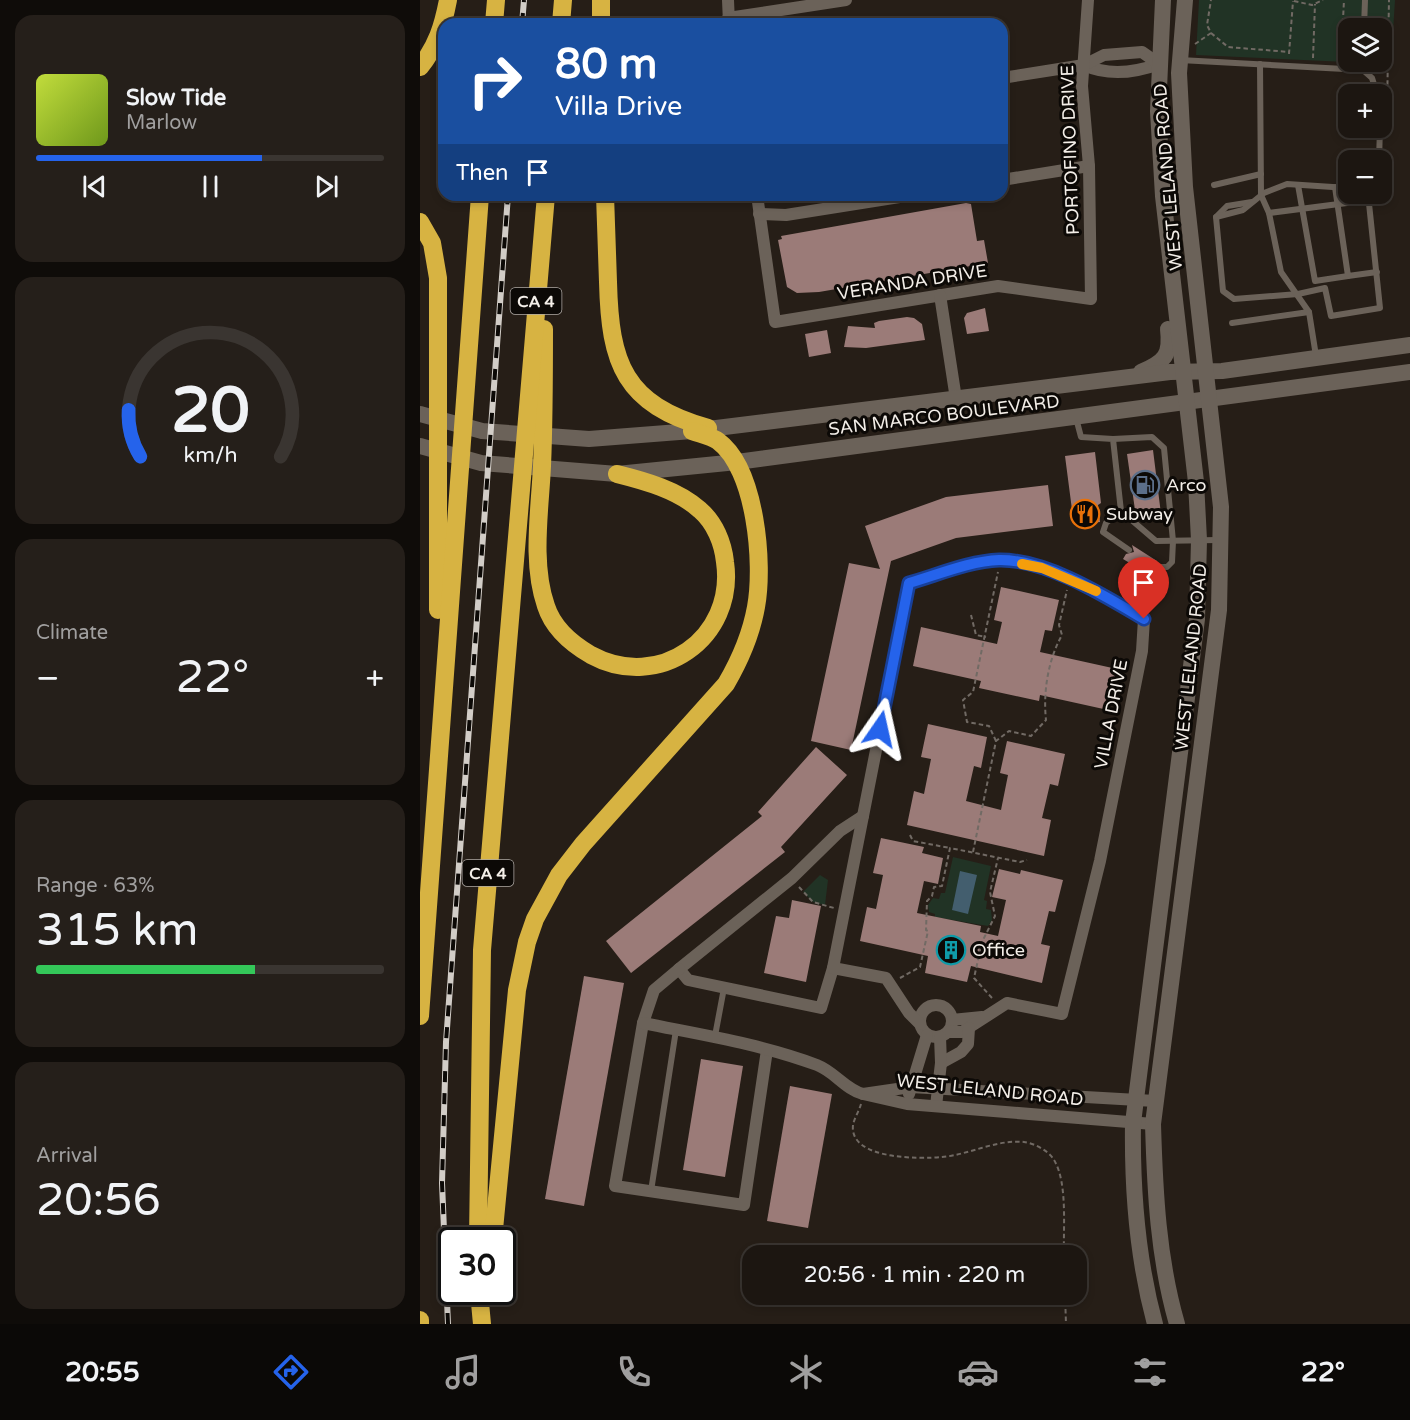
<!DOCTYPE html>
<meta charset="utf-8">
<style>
body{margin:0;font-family:"Varela Round",sans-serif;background:#251f1a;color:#f1f3f6;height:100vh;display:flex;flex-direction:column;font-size:22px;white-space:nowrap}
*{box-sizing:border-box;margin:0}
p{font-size:20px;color:#a09f9f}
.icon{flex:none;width:33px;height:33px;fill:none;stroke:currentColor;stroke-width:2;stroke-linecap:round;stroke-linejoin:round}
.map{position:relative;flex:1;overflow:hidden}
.panel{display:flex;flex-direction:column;gap:15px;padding:15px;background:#0f0c09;width:420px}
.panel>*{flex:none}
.top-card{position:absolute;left:18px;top:18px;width:570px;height:183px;border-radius:18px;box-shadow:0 3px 9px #0003,0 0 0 2px #3a3531;background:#1a4fa0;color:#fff;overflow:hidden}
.tools{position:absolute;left:918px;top:18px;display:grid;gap:12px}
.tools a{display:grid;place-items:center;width:54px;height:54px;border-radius:12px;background:#1c1611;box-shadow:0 3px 9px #0003,0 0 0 2px #3a3531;font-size:30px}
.speed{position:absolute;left:18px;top:1227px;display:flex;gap:12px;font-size:30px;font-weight:700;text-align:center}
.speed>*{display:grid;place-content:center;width:78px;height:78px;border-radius:50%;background:#1c1611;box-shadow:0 3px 9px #0003,0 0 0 2px #3a3531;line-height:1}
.speed .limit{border:3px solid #111;border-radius:9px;background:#fff;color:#111}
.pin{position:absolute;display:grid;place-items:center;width:51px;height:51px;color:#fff;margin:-62px -26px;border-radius:50% 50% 50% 0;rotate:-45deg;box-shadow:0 0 6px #0007}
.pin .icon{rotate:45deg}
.me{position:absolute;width:66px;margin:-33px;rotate:11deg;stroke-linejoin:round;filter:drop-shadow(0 0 4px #0008)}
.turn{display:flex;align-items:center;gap:21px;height:126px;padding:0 18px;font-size:27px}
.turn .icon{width:78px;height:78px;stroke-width:2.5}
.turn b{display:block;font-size:42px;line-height:51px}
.then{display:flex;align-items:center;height:57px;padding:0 18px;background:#0003;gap:12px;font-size:22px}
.big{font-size:45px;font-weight:600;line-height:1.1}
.panel .card{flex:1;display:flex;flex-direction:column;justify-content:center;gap:9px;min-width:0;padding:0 21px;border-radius:18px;background:#251f1a}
.panel .dial{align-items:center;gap:0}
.dial svg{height:156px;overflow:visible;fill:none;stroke:#3a3531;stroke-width:7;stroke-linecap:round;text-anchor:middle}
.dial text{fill:#f1f3f6;stroke:none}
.song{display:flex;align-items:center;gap:18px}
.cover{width:72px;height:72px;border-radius:9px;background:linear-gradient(135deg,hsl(70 70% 55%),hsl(80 70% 35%))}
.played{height:6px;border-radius:3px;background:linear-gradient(90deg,#2563eb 65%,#3a3531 65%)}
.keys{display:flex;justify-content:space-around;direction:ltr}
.heat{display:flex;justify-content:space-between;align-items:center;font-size:33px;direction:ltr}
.charge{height:9px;border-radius:4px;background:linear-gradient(90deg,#34c759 63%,#3a3531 0)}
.trip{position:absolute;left:322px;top:1245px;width:345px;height:60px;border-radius:18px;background:#1c1611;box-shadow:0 3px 9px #0003,0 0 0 2px #3a3531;font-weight:600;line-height:60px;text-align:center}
.menu{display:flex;height:96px;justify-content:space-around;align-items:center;background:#0b0907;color:#a09f9f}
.menu .icon{width:42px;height:42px}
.menu .current{color:#2563eb}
.menu b{font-size:27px;color:#f1f3f6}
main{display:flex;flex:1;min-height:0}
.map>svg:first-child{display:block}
.green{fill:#213325;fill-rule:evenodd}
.water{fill:#435e6e}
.building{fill:#9b7b78}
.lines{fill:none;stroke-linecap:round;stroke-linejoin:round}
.path{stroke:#716a64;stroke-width:2;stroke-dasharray:4.5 3;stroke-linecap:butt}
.lane{stroke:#6b6259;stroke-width:6}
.street{stroke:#6b6259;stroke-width:12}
.secondary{stroke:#6b6259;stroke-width:16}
.highway{stroke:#d7b342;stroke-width:18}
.rail-casing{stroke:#d2cdc7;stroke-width:6}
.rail{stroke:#0c0906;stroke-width:4;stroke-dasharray:11;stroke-linecap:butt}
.route-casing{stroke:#184099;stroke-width:15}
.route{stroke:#2563eb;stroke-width:10}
.slow{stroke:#f59e0b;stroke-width:10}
.labels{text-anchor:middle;stroke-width:6;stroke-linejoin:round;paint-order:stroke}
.shield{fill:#0c0906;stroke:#aea9a4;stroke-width:1.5}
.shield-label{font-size:16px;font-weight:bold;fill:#f3eee8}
.street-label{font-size:18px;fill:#f3eee8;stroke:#0c0906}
.poi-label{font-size:18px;fill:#f3eee8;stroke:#0c0906;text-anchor:start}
</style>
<main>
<section class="panel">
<div class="card">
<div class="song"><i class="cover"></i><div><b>Slow Tide</b><p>Marlow</p></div></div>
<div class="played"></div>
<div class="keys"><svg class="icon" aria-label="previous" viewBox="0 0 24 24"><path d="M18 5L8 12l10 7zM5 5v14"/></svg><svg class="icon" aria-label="pause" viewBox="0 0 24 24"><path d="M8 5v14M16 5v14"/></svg><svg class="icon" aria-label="next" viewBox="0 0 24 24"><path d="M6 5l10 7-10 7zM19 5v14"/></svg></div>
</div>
<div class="card dial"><svg viewBox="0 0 100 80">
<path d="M14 69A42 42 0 1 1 86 69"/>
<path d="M14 69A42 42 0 0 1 8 45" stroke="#2563eb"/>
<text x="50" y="56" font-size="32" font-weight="700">20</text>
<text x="50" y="72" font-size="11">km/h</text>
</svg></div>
<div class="card"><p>Climate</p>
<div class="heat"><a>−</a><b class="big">22°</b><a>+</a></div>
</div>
<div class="card"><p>Range · 63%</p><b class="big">315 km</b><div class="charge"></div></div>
<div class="card"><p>Arrival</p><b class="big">20:56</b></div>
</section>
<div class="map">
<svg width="990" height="1324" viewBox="0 0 990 1324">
<rect width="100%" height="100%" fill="#261e17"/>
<!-- green -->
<g class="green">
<path d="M779 0H975L971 64 776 55ZM928 28H962V62H928Z"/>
<path d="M533 857 571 866 564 900 567 901 566 909 571 910 572 920 568 926 515 917V914L509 912 508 905 513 898 519 899 521 893H525Z"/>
<path d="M400 875 408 880 405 905 393 902 383 892Z"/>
</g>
<!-- water -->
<path class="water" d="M540 871 557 875 548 914 532 910Z"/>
<!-- building -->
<g class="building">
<path d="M546 203 551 204 557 241 564 240 568 263 399 292 377 293 367 287 358 240 362 239 361 236Z"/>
<path d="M565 308 569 331 547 334 544 318 547 313Z"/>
<path d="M487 317 494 318 502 324 505 340 446 348 424 347 428 326 455 328 454 323 459 321Z"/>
<path d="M407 330 411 353 389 357 385 334Z"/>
<path d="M733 450 741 514 716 517 707 454Z"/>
<path d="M675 452 681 503 678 505 680 522 654 525 645 456Z"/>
<path d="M628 485 633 526 536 538 471 561 431 750 391 741 429 563 460 569 445 526 526 497Z"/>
<path d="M712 545 737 561 729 564 728 574 703 559 706 554 714 552Z"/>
<path d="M581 587 639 600 632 631 625 630 620 652 697 669 688 710 620 695 619 701 559 688 561 681 493 666 501 627 577 644 582 622 574 620Z"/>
<path d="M508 724 567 737 561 768 554 766 546 801 581 810 588 775 580 773 587 741 645 754 638 786 630 784 622 818 631 820 624 856 487 825 494 791 504 794 511 759 501 757Z"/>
<path d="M396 747 427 775 361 847 365 852 211 973 186 941 342 816 338 812Z"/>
<path d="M461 838 504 847 502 853 523 858 518 884 504 881 497 913 561 926 560 932 578 936 586 900 572 897 579 869 600 874 601 870 643 880 635 912 629 911 621 944 630 946 622 983 551 966 547 982 505 973 508 956 440 941 447 907 456 909 463 875 453 873Z"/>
<path d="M372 900 401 906 386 982 344 973 356 916 369 918Z"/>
<path d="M164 976 204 983 164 1206 125 1199Z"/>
<path d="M281 1059 323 1066 305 1177 263 1170Z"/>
<path d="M370 1086 412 1094 388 1228 347 1221Z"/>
</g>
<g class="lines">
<!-- path -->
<g class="path">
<path d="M874 1 892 5 903 0"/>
<path d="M791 33 808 47 869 52"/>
<path d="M775 44 791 33 787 25 791 0"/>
<path d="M869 54 873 1"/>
<path d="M893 58 895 4"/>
<path d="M921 60 924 0"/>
<path d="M962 106 967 109 969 0"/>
<path d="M551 615 556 635 566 637"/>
<path d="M576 741 569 726 547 722 543 700 553 692 578 572"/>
<path d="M490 835 493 841 530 848"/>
<path d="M553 852 576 741 589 731 611 736 626 720C623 692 628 660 642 635L639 625 647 590"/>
<path d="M379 887 393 902 414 908"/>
<path d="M480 978 500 967 508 931 506 930 507 901 512 896 514 887 522 886 530 848 600 862 607 860"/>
<path d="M572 998 554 978 562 942 575 916 570 892 578 858"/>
<path d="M441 1104C439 1111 434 1119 433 1125 429 1160 500 1159 522 1157 548 1155 577 1139 604 1142 614 1143 629 1151 634 1160 648 1183 643 1229 644 1256"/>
<path d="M645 1294 646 1324"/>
</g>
<!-- lane -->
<g class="lane">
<path d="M944 28 945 0"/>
<path d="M760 60 943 70V62"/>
<path d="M943 70 952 78 957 94"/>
<path d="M959 160 960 128"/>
<path d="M794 185 841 174"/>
<path d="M878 185 895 281 928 276"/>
<path d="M915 187 928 276 957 272"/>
<path d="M832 202 807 206 796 217 803 291 814 299 878 294 905 288 911 316 960 308 948 194"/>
<path d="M849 213 950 200"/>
<path d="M796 217 823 210 844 193 867 184 928 188"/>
<path d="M889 312 896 356"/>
<path d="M812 323 889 312 861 272 849 213 841 195 840 64"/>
<path d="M656 418 661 437 693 439 701 511 736 541 798 540"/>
<path d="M693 439 732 437 744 448 753 541 752 562 747 567H733"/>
<path d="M701 511 686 523 683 532 709 550"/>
<path d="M295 1036 304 988"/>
<path d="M231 1191 256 1030"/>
</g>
<!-- street -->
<g class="street">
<path d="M308 0 309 23"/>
<path d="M308 18 426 0"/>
<path d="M664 65C688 76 714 73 739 64"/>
<path d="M582 78 664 65 684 55 722 52 739 64"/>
<path d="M582 180 669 166"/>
<path d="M337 195 355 322 578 286 671 299 669 166 662 86 668 0"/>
<path d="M339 214 366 215 492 195"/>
<path d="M520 295 536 399"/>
<path d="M413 968 401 1008 268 980 259 969 372 878 420 831 443 816"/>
<path d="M259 969 234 990 223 1023 195 1186 324 1205 347 1050"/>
<circle cx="516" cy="1021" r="16"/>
<path d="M532 1020 562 1017"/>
<path d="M223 1023C282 1035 341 1044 397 1065 415 1072 425 1089 443 1094"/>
<path d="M500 1024 489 1013 466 978 413 968 489 583C517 574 550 561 579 560 627 559 684 596 724 619L722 651 680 861 642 1014 587 1003 542 1032H528"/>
<path d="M521 1063 541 1052 548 1044 549 1028"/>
<path d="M489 1094 507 1035"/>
<path d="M516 1106 521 1063 520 1037"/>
<path d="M733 1124 487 1104 443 1094 491 1087 735 1101"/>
</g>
<!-- secondary -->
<g class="secondary">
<path d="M721 372C745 362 751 355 748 329"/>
<path d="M0 414 62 431 169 439 272 431 750 372 802 371 990 345"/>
<path d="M0 446 61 463 197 474 317 462 990 372"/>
<path d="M735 1324C717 1258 712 1191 713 1123L777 619 779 540 776 482 743 196 738 111 743 0"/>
<path d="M757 1324C738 1258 735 1192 733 1124L799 610 801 507 765 187 759 73 765 0"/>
</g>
<!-- highway -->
<g class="highway">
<path d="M181 0V24"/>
<path d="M74 24 76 0"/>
<path d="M141 24 143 0"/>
<path d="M0 67C17 46 23 26 28 0"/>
<path d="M185 195C186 224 187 253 188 282 190 364 204 404 288 428"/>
<path d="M0 222 12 243 18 278V610"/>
<path d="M124 329C124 375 124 420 122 466 120 510 111 563 126 606 133 628 152 644 171 655 239 692 316 638 305 562 303 543 295 523 280 510 258 490 225 481 197 474"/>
<path d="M0 1016 60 195"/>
<path d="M58 1240 62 950 126 195"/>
<path d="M73 1240 97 990 107 942 115 919 139 875 163 844 306 684C320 660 331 635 336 607 344 564 336 469 298 441 291 436 280 434 272 431"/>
<path d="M59 1292 62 1324"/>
<path d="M0 1320V1324"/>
</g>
<!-- rail casing -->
<g class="rail-casing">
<g id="rail">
<path d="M102 24 104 0"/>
<path d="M28 1324 22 1183 26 1042 88 195"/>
</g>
</g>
<!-- rail -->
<use href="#rail" class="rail"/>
</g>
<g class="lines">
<!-- route casing -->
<g class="route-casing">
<path id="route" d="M460 729 489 583C517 575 550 561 579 560 626 559 685 596 724 619"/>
</g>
<!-- route -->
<use href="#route" class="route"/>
<!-- slow -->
<path class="slow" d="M602 564 622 568 676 591"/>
</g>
<!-- icons -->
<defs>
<g id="fuel-ring" transform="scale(1.5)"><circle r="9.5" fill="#0c0906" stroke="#5c6f8a" stroke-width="1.5"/><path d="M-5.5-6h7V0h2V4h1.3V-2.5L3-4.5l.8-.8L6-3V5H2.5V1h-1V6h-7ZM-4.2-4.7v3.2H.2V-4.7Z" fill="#5c6f8a"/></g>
<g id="restaurant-ring" transform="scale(1.5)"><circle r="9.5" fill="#0c0906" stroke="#e8710a" stroke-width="1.5"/><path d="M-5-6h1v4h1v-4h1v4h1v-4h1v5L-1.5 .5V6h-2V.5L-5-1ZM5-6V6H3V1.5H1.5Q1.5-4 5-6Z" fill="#e8710a"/></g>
<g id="building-ring" transform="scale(1.5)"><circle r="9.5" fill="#0c0906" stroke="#0f9aa8" stroke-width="1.5"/><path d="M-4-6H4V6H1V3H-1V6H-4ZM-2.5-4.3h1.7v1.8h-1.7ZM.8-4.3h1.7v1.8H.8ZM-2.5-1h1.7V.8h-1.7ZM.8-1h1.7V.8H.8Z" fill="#0f9aa8"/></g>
</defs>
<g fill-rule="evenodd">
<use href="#fuel-ring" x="725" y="485"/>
<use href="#restaurant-ring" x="665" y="514"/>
<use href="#building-ring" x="531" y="950"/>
</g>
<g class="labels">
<!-- shield labels -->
<g class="shield">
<rect x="90.5" y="288" width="51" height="26" rx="4.5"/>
<rect x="42.5" y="860" width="51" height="26" rx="4.5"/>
</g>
<g class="shield-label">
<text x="116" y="307">CA 4</text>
<text x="68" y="879">CA 4</text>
</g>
<!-- street labels -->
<g class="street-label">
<text transform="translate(650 150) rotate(-92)" y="6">PORTOFINO DRIVE</text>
<text transform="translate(748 177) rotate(-95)" y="6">WEST LELAND ROAD</text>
<text transform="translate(492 282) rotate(-9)" y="6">VERANDA DRIVE</text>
<text transform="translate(524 415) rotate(-7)" y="6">SAN MARCO BOULEVARD</text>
<text transform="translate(771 657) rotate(-84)" y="6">WEST LELAND ROAD</text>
<text transform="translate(691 714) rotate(-79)" y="6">VILLA DRIVE</text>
<text transform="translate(570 1090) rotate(6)" y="6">WEST LELAND ROAD</text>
</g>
<!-- poi labels -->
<g class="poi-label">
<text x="746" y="491">Arco</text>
<text x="686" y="520">Subway</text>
<text x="552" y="956">Office</text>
</g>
</g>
</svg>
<div class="tools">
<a><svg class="icon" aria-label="layers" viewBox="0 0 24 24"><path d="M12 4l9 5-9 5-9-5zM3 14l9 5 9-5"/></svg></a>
<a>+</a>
<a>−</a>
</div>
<div class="speed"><div class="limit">30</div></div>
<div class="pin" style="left:724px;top:619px;background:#d93025"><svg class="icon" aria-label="arrive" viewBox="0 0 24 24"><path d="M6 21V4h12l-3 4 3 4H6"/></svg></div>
<svg class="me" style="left:460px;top:729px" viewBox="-20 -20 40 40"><path d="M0-17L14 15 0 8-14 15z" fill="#2563eb" stroke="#fff" stroke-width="4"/></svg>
<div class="trip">20:56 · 1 min · 220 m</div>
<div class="top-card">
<div class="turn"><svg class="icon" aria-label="right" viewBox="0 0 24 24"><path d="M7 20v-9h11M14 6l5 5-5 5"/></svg><div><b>80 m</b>Villa Drive</div></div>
<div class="then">Then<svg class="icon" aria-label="arrive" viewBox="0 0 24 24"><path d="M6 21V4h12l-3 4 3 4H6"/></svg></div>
</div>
</div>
</main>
<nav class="menu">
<b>20:55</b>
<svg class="icon current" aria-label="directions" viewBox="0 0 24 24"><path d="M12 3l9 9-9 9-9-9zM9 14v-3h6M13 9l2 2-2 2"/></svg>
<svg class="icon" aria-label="music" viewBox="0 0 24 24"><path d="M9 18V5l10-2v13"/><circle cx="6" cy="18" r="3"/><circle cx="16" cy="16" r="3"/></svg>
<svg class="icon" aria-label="phone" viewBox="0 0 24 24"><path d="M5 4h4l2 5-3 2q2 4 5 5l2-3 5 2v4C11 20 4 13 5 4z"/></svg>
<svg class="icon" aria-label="climate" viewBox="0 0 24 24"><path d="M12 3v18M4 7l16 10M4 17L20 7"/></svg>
<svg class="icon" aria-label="car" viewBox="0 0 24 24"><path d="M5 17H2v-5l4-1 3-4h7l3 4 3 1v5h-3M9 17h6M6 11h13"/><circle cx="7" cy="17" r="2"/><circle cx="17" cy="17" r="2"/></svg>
<svg class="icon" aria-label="filters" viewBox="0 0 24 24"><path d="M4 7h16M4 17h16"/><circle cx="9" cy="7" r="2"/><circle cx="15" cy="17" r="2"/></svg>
<b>22°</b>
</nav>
